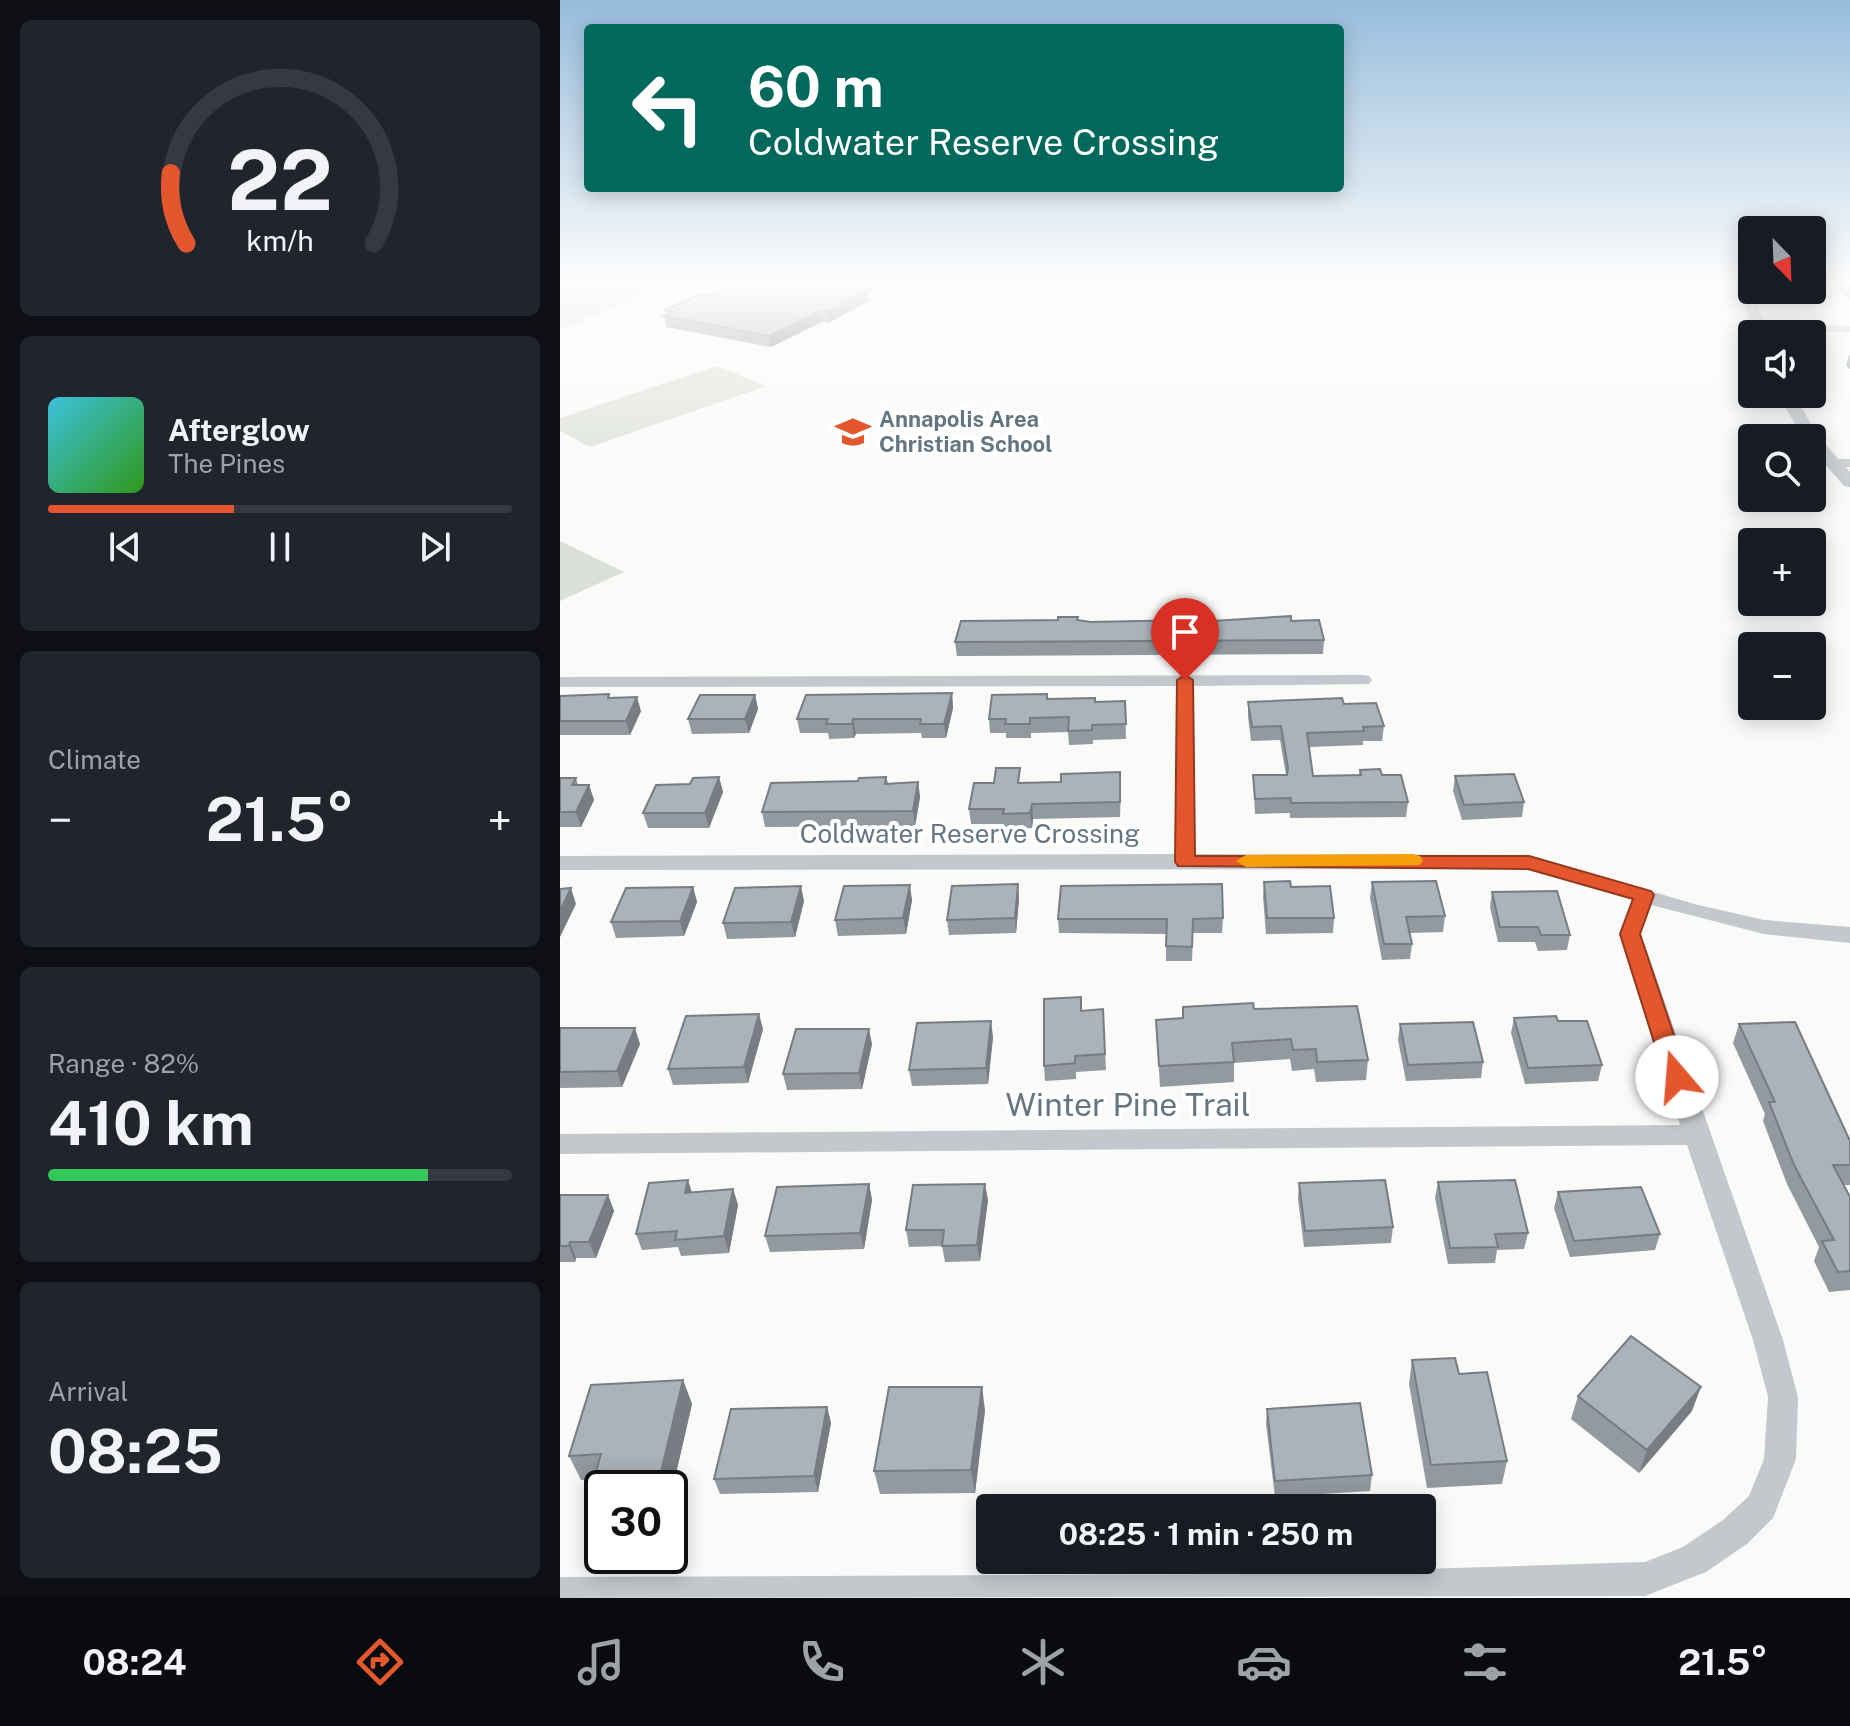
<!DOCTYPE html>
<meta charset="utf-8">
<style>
body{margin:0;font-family:"Public Sans",sans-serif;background:#20242c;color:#f1f3f6;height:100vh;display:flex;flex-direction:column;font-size:30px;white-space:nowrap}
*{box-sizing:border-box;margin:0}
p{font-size:26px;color:#9ea1a6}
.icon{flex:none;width:44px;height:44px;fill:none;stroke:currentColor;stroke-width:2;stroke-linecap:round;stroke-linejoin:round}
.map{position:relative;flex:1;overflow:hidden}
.details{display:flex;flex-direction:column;gap:20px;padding:20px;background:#0d0f14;width:560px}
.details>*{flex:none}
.guide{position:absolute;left:24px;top:24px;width:760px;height:168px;border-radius:8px;box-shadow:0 4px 20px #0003;background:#00695c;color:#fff;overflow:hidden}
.needle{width:52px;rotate:157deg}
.fabs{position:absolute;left:1178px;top:216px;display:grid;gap:16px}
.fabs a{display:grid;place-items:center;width:88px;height:88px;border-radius:8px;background:#171b24;box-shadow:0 4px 20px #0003;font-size:40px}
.speed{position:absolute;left:24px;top:1470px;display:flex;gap:16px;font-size:40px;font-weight:700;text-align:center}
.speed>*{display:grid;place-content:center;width:104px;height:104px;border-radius:50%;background:#171b24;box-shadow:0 4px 20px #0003;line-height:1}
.speed .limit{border:4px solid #111;border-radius:12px;background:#fff;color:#111}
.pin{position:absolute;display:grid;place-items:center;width:68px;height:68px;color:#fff;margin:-82px -34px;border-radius:50% 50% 50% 0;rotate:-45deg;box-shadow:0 0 8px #0007}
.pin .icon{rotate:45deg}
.me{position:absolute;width:88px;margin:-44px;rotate:342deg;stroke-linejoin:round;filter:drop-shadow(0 0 6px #0008)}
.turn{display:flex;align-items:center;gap:28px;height:168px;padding:0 32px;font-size:36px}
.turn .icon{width:104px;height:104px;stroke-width:2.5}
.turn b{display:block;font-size:56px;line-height:68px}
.big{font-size:60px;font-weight:700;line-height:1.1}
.details .card{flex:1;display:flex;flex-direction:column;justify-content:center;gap:12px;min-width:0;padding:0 28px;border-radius:12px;background:#20242c}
.details .dial{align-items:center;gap:0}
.dial svg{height:208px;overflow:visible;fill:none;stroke:#363941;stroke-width:7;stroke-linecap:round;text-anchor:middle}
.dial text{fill:#f1f3f6;stroke:none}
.song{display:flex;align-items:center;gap:24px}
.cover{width:96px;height:96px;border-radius:12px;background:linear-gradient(135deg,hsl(190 70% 55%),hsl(110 70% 35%))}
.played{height:8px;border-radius:4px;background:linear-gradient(90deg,#e4572e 40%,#363941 40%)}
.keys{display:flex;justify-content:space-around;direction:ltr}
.heat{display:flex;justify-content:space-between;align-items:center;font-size:44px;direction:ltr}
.charge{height:12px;border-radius:6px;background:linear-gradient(90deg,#34c759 82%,#363941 0)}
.trip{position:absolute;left:416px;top:1494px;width:460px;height:80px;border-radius:8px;background:#171b24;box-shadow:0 4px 20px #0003;font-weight:700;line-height:80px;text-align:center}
.dock{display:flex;height:128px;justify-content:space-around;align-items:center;background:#090b0e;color:#9ea1a6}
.dock .icon{width:56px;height:56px}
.dock .active{color:#e4572e}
.dock b{font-size:36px;color:#f1f3f6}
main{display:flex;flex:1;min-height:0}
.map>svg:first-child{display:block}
.green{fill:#dadfd7}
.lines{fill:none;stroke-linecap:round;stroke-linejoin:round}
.minor{fill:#c3c8cc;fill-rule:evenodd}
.tertiary{fill:#c3c8cc;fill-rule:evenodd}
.wall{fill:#929a9f}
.shaded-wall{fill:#777d82}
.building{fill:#aab3b9;stroke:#777d82;stroke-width:2}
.route{fill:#e4572e;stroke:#94391e;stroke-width:2}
.slow{fill:#f59e0b}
.labels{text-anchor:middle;stroke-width:8;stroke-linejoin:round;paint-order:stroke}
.far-poi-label{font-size:22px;font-weight:bold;fill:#657683;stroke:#fff;text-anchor:start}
.street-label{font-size:26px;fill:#657683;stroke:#fff}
.near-street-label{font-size:32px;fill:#657683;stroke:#fff}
</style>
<main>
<section class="details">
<div class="card dial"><svg viewBox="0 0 100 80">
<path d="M14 69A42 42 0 1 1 86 69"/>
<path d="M14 69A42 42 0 0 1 8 42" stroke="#e4572e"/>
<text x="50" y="56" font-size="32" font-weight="700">22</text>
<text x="50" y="72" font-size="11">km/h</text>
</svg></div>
<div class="card">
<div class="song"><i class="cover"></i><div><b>Afterglow</b><p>The Pines</p></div></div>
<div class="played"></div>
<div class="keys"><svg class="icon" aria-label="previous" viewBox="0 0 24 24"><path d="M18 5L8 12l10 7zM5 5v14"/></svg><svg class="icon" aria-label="pause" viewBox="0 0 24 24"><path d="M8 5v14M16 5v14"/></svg><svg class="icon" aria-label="next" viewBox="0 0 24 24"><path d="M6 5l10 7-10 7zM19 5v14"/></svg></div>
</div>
<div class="card"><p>Climate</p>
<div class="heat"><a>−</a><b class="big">21.5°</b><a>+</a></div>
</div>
<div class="card"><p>Range · 82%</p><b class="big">410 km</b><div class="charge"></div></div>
<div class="card"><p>Arrival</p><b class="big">08:25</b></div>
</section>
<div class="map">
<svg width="1290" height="1598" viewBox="0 0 1290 1598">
<rect width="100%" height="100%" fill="#fafaf8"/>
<!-- green -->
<g class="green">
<path d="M0 281H112L0 330Z"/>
<path d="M156 366 206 386 30 447 0 431V418Z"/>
<path d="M0 541 64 572 0 601Z"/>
</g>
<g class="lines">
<!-- minor -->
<g class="minor">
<path d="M1201 325 1290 326V332L1197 330 1195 328Z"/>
<path d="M1290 459V467H1271L1264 463 1271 459Z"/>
<path d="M803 675 809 676 812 680 809 684 634 686 635 854 969 855 1134 904 1204 920 1290 927V943L1204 934 1091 905 1081 934 1223 1340 1238 1397 1236 1459 1213 1518 1187 1544 1146 1572 1085 1596 0 1598V1577L701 1574 1085 1562 1123 1547 1163 1520 1189 1496 1204 1459 1208 1397 1193 1340 1127 1145 0 1154V1134L1120 1125 1059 934 1072 899 969 869 0 870V856L615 854 616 686 0 687V677Z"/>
</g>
<!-- tertiary -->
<g class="tertiary">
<path d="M1173 281H1186L1210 334H1196Z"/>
<path d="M1218 394H1234L1258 436 1290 472V487L1284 486 1252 449V438H1243Z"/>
</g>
</g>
<!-- wall -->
<g class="wall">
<path d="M1270 281H1290V300Z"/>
<path d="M314 290 308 294 309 301 268 323 262 322 211 347 106 327 104 316 106 315 105 310 149 296Z"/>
<path d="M1289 355H1290V369L1286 366Z"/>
<path d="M518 620 531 622 731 621 764 640 763 654 397 656 395 642Z"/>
<path d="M392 693 393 708 386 738H362L361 733 296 734 294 738 269 739 268 733H240L237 719Z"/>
<path d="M487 694V699L535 702 565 701 566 739 533 740V744L509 745 508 732 471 733V738H446V733H430L429 719Z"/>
<path d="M195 695 198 709 189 733 132 734 128 719Z"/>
<path d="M0 696 51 698 81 711 70 735H0Z"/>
<path d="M688 702 784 704 824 726 822 741H803V745L749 747 753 776 799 775 800 770 822 775 848 802 846 817 730 818V813L695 814 693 775H726L720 740 691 741 688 717Z"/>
<path d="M895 776 964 802 962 817 902 820 893 791Z"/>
<path d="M159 777 163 792 149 828H88L83 813 130 784Z"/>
<path d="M326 777 328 783 358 782 360 797 355 826 205 827 202 812 298 781Z"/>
<path d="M0 778H16L18 785H29L34 800 21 827H0Z"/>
<path d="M462 783 561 787 560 817 473 819 472 828 445 829 444 824H411L409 809Z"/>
<path d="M704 882 731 887 774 918 773 933 706 934 703 897Z"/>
<path d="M812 882 885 916 883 932 850 933 852 944 850 959 822 960 810 898Z"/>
<path d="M458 884 459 899 456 933 389 935 387 920Z"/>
<path d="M133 887 137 902 124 936 56 938 51 922Z"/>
<path d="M932 892 1010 935 1007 950 978 951 975 942H938L930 907Z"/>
<path d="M352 900 346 934 278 936 275 920Z"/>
<path d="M244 901 235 937 167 939 163 923Z"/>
<path d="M663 918 662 933H633L632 961H606V934L499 933 498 919Z"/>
<path d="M521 997 522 1011 543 1009 546 1070 516 1072V1079L485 1081 484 1066Z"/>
<path d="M623 1007 694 1009 808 1060 806 1080 756 1082 754 1069 732 1071 730 1059 674 1063V1082L600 1087 596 1020 623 1018Z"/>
<path d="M954 1018 1042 1065 1038 1081 965 1084 951 1033Z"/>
<path d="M840 1024 923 1062 921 1078 846 1081 838 1040Z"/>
<path d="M1179 1024 1290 1141V1185H1283L1290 1197V1290L1269 1292 1254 1261 1259 1247 1227 1184 1203 1121 1205 1114 1173 1043Z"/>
<path d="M0 1028 80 1044 62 1087 0 1088Z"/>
<path d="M203 1029 188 1083 113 1085 108 1069Z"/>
<path d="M433 1037 428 1084 352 1086 349 1070Z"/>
<path d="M312 1044 302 1089 227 1090 223 1074Z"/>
<path d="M878 1182 968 1233 964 1249 937 1250 935 1263 888 1264 875 1198Z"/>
<path d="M739 1183 833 1227 831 1243 744 1247 738 1199Z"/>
<path d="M309 1184 312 1200 304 1249 210 1252 205 1236Z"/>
<path d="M173 1189 178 1205 169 1253 121 1256 118 1247 82 1250 76 1234 132 1192Z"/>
<path d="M998 1192 1100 1234 1095 1250 1010 1257 994 1208Z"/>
<path d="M0 1195H48L54 1211 36 1258H16L15 1262H0Z"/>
<path d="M428 1200 420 1261 385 1262 382 1246 349 1247 346 1230Z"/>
<path d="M852 1360 899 1374 947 1461 942 1484 867 1488 849 1384Z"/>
<path d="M123 1380 132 1404 111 1495 110 1488H42V1489L37 1479 21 1480 9 1456Z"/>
<path d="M1018 1396 1132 1411 1079 1473 1011 1419Z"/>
<path d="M267 1407 271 1423 258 1492 160 1494 154 1479Z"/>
<path d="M707 1409 812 1475 810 1491 715 1497 706 1424Z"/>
<path d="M425 1410 415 1493 320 1494 314 1471Z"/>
</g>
<!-- shaded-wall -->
<g class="shaded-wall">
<path d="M311 281H313L314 290 308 294 309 301 268 323 267 312 297 289Z"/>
<path d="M260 311 262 322 211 347 209 336Z"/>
<path d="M392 693 393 708 386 738 384 724Z"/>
<path d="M195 695 198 709 189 733 185 719Z"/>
<path d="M77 697 81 711 70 735 66 721Z"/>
<path d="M293 719 296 734 294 738 292 724Z"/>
<path d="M159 777 163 792 149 828 145 813Z"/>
<path d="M358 782 360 797 355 826 353 811Z"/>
<path d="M29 785 34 800 21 827 16 812Z"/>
<path d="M472 804 473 819 472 828 470 813Z"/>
<path d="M458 884 459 899 456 933 455 918Z"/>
<path d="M350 885 352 900 346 934 343 918Z"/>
<path d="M241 886 244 901 235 937 231 922Z"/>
<path d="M133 887 137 902 124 936 120 921Z"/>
<path d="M11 888 16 904 0 937V911Z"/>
<path d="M199 1014 203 1029 188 1083 184 1067Z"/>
<path d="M431 1021 433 1037 428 1084 426 1068Z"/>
<path d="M75 1028 80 1044 62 1087 57 1071Z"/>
<path d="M309 1029 312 1044 302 1089 299 1073Z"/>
<path d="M128 1180 133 1196 125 1193Z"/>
<path d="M309 1184 312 1200 304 1249 300 1233Z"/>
<path d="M425 1184 428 1200 420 1261 417 1245Z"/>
<path d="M173 1189 178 1205 169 1253 164 1236Z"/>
<path d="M48 1195 54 1211 36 1258 29 1242Z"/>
<path d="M10 1242 16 1258 15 1262 9 1246Z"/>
<path d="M123 1380 132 1404 111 1495 110 1488H108L101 1472Z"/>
<path d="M422 1387 425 1410 415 1493 411 1470Z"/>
<path d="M1141 1387 1132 1411 1079 1473 1087 1450Z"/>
<path d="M267 1407 271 1423 258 1492 254 1476Z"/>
</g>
<!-- building -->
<g class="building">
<path d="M184 281H311L297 289 307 291 267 312 260 311 209 336 104 316 114 312 105 310 140 294 149 296Z"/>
<path d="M1281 281H1290V290Z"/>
<path d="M629 616H652L653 621 731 616V621L759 620 764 640 395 642 401 621 498 620V617H518L517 620 531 622 629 620Z"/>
<path d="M392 693 384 724H360L361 719H293L292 724H266L268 719H237L246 695Z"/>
<path d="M49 694 48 698 77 697 66 721H0V696Z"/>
<path d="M487 694V699L535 698V702L565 701 566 724 532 725V730L508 731 509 717 470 718V724H445L446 719H429L432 695Z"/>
<path d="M140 695H195L185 719H128Z"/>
<path d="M782 698 784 704 816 703 824 726 803 727 804 731 747 733 753 776 801 775 800 770 820 769 822 775H841L848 802 731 803V798L695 799 693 775H727L728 768 721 726 692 727 688 702Z"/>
<path d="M436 768H460L458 783 501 782V774L560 772V802L472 804 470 813 443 814 444 809H409L414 783H434Z"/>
<path d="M954 774 964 802 904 805 895 776Z"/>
<path d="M159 777 145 813H83L96 785 130 784 133 778Z"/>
<path d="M326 777 325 784 358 782 353 811 202 812 211 783 298 781 299 778Z"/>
<path d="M0 778H16L12 785H29L16 812H0Z"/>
<path d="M730 881 731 887 770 886 774 918H707L704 882Z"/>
<path d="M876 881 885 916 846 917 852 944H824L812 882Z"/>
<path d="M458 884 455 918 387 920 392 886Z"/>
<path d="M662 884 663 918 633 919 632 947 606 946 607 919H498L501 886Z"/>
<path d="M350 885 343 918 275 920 284 886Z"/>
<path d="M241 886 231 922 163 923 175 888Z"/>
<path d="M133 887 120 921 51 922 66 888Z"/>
<path d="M11 888 0 911V889Z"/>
<path d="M997 891 1010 935H981L978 927H940L932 892Z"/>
<path d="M521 997V1011L543 1009 545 1054 515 1056V1063L484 1066V999Z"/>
<path d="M693 1003 694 1009 797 1006 808 1060 757 1062 756 1049 733 1050 731 1039 672 1043 674 1062 599 1066 596 1020 623 1018V1007Z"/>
<path d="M199 1014 184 1067 108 1069 126 1016Z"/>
<path d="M996 1016 998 1021H1027L1042 1065 968 1068 954 1018Z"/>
<path d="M431 1021 426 1068 349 1070 357 1023Z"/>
<path d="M913 1022 923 1062 848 1065 840 1024Z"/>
<path d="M1235 1022 1290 1141V1165H1273L1290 1197V1271L1278 1272 1262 1241 1274 1240 1234 1165 1209 1102H1215L1179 1024Z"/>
<path d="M0 1028H75L57 1071 0 1072Z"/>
<path d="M236 1029H309L299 1073 223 1074Z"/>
<path d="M128 1180 125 1193 173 1189 164 1236 115 1240 117 1231 76 1234 89 1183Z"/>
<path d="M825 1180 833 1227 745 1231 739 1183Z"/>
<path d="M955 1180 968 1233 935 1234 938 1247 890 1248 878 1182Z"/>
<path d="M309 1184 300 1233 205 1236 217 1187Z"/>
<path d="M425 1184 417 1245 382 1246 384 1230H346L353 1185Z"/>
<path d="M1081 1187 1100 1234 1014 1241 998 1192Z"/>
<path d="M0 1195H48L29 1242H10L9 1246H0Z"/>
<path d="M1071 1336 1141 1387 1087 1450 1018 1396Z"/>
<path d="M895 1358 899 1374 927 1372 947 1461 871 1465 852 1360Z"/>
<path d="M123 1380 101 1472 35 1475 41 1454 9 1456 31 1385Z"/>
<path d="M329 1387H422L411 1470 314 1471Z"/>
<path d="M800 1403 812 1475 715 1481 707 1409Z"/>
<path d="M267 1407 254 1476 154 1479 171 1409Z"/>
</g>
<!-- sky -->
<linearGradient id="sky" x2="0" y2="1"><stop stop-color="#96bcdc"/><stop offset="0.56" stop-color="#fdfdfc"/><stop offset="1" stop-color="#fdfdfc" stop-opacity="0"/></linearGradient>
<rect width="1290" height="505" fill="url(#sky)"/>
<!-- route -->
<path class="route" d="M625 675 633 680 635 856H969L1091 891 1094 895 1080 934 1128 1077 1125 1083 1117 1086 1109 1083 1105 1077 1060 934 1073 899 968 869 618 866 615 862 617 680Z"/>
<!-- slow -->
<path class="slow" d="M853 854 860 856 863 860 860 865 686 867 676 861 686 855Z"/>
<!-- icons -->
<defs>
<g id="school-bare" transform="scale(2.76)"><path d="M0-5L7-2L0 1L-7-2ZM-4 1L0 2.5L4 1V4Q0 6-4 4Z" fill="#e4572e" stroke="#fff" stroke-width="2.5" paint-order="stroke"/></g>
</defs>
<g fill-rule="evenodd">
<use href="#school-bare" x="293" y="432"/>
</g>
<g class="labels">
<!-- far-poi labels -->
<g class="far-poi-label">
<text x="319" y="427">Annapolis Area<tspan x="319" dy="25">Christian School</tspan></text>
</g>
<!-- street labels -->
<g class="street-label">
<text x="410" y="843">Coldwater Reserve Crossing</text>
</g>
<!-- near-street labels -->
<g class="near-street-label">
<text x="568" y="1116">Winter Pine Trail</text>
</g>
</g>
</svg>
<div class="fabs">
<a><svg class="needle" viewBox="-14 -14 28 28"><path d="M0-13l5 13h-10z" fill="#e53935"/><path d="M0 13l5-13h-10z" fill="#9ea1a6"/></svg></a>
<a><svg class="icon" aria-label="sound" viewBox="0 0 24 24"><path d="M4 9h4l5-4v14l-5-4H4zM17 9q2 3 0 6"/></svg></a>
<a><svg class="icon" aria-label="search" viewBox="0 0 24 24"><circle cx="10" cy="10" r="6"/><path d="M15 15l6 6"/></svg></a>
<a>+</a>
<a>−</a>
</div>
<div class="speed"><div class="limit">30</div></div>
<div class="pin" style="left:625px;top:680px;background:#d93025"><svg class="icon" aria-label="arrive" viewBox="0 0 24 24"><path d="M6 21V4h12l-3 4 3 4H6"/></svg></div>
<svg class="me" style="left:1117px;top:1077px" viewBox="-20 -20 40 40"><circle r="19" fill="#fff"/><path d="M0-13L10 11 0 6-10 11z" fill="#e4572e"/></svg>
<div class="trip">08:25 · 1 min · 250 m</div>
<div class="guide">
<div class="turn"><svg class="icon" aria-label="left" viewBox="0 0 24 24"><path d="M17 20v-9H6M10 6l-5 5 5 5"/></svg><div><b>60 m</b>Coldwater Reserve Crossing</div></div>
</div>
</div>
</main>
<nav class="dock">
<b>08:24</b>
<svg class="icon active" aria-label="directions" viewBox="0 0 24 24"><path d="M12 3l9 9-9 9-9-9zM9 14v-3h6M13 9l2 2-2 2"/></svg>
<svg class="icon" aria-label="music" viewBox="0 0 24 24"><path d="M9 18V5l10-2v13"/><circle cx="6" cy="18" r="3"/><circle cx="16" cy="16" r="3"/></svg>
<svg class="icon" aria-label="phone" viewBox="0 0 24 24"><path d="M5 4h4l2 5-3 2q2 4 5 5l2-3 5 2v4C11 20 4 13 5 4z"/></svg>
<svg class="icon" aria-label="climate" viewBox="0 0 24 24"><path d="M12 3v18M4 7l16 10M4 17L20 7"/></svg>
<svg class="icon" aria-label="car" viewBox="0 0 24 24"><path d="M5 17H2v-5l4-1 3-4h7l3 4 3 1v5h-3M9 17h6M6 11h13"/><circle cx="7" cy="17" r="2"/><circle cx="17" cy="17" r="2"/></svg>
<svg class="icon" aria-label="filters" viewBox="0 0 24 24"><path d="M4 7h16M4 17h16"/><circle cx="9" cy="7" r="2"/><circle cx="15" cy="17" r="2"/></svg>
<b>21.5°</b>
</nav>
